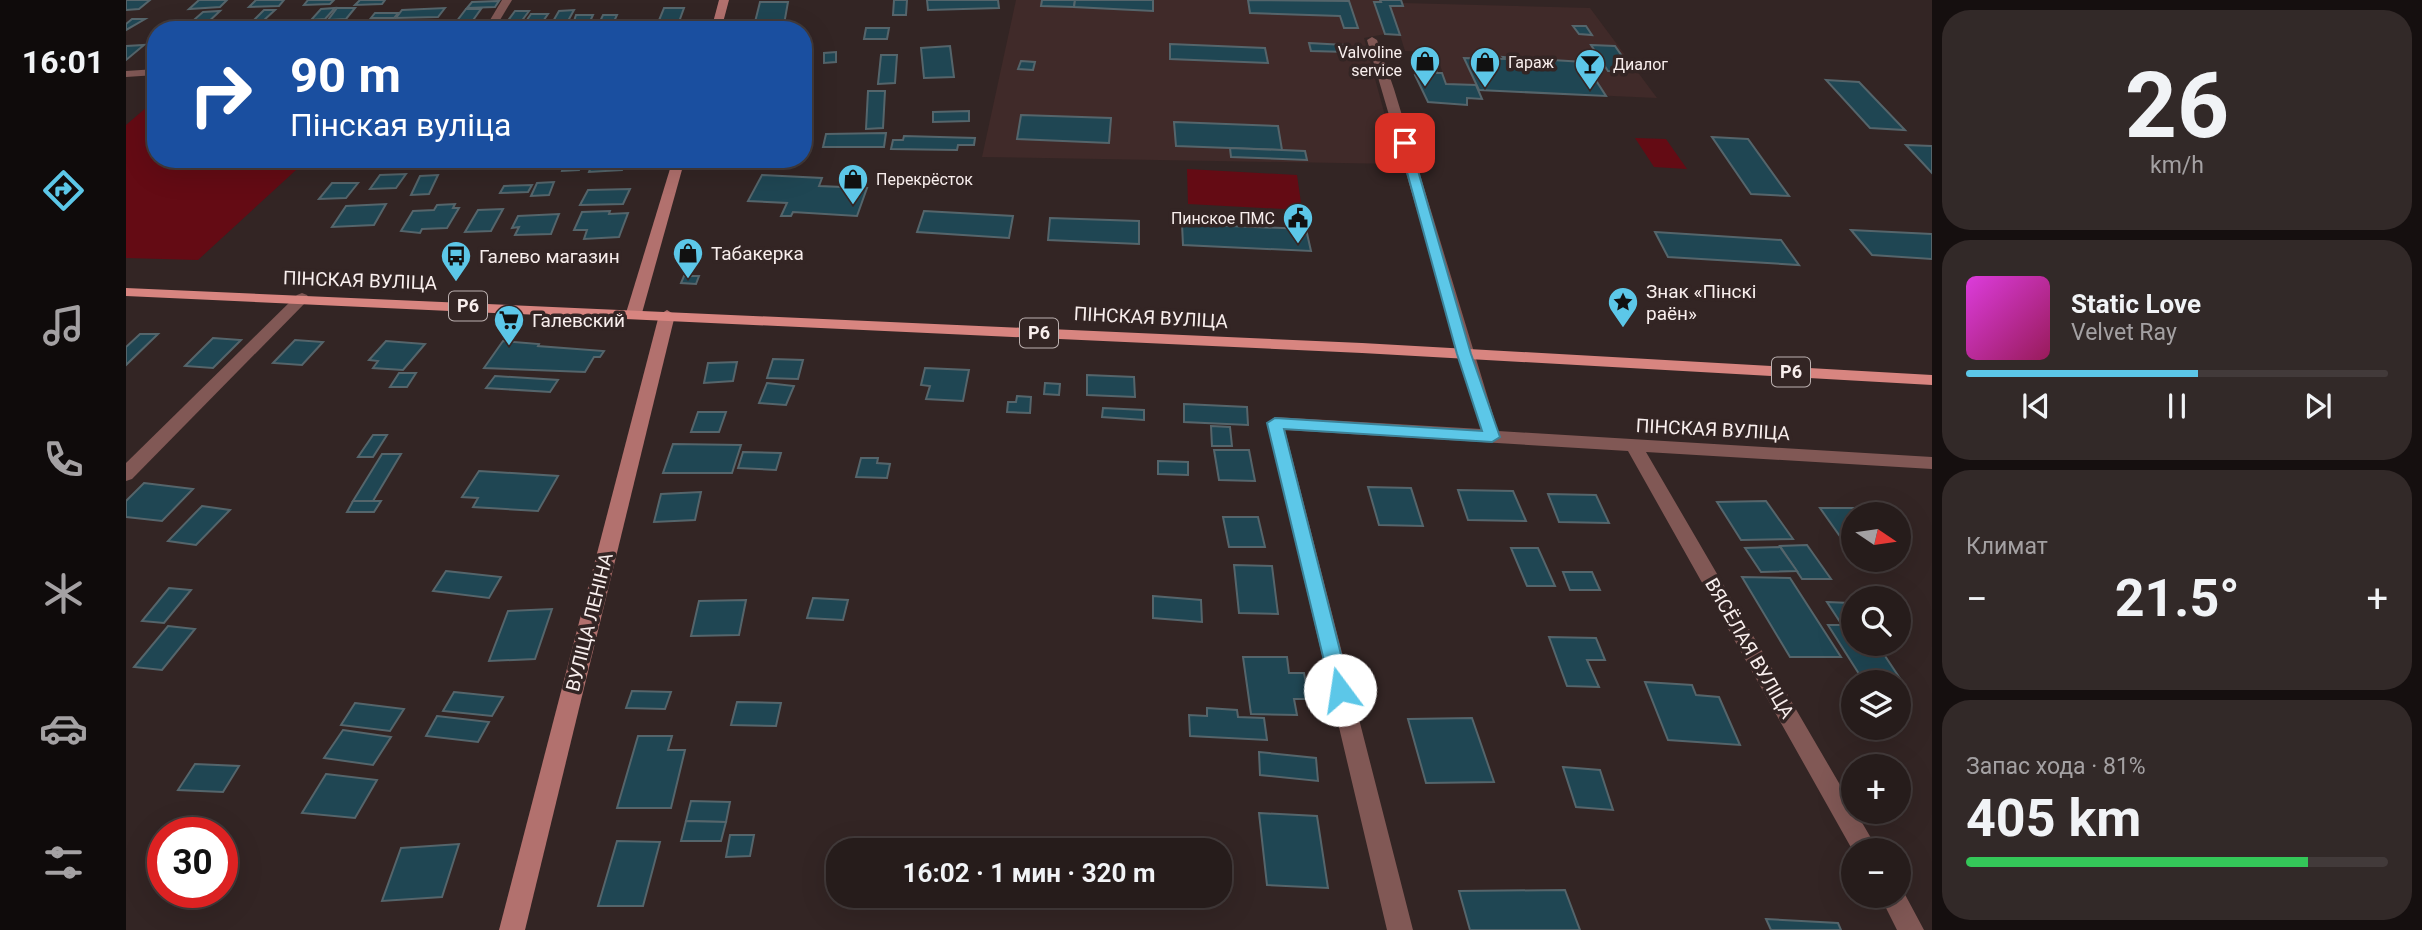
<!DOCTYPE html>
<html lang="ru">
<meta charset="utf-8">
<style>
body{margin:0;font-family:Roboto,sans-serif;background:#322928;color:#f1f3f6;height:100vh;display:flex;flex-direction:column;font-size:26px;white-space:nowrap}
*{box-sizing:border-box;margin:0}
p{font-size:23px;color:#a4a1a3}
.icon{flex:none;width:38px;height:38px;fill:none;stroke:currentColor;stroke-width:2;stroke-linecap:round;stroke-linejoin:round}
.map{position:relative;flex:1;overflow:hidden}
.details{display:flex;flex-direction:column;gap:10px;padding:10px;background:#150f0f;width:490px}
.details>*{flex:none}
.guide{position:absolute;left:21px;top:21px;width:665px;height:147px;border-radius:28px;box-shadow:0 7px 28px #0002,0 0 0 2px #423a3a;background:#1a4fa0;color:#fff;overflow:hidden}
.needle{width:46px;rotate:103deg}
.tools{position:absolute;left:1715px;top:502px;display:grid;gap:14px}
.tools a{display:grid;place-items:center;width:70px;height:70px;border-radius:50%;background:#261c1b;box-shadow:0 7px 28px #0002,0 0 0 2px #423a3a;font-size:35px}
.speed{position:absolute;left:21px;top:817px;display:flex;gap:14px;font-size:35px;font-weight:700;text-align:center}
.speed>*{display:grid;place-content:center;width:91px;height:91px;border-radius:50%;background:#261c1b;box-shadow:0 7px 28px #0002,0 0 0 2px #423a3a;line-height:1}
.speed .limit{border:10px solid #d22;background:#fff;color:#111}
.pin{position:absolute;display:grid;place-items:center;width:60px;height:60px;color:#fff;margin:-30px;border-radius:14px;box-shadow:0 4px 10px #0006}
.me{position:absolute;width:77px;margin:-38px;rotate:346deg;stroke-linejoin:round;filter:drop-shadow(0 0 5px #0008)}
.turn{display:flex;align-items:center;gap:24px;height:147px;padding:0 28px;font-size:32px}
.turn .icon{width:91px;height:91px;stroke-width:2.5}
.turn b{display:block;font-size:49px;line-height:60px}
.big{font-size:52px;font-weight:700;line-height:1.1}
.details .card{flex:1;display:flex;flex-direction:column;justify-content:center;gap:10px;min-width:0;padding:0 24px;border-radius:28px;background:#322928}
.details .dial{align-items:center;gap:0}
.dial b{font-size:91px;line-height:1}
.song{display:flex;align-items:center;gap:21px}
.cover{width:84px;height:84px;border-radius:10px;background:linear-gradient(135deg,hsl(300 70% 55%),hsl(330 70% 35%))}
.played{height:7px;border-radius:4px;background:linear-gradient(90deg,#5cc7e8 55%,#423a3a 55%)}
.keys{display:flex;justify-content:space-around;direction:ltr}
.heat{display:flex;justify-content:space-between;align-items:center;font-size:38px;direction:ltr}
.charge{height:10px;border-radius:5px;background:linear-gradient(90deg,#34c759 81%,#423a3a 0)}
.trip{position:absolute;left:700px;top:838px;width:406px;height:70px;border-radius:28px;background:#261c1b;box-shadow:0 7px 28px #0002,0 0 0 2px #423a3a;font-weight:700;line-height:70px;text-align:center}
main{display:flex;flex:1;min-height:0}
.dock{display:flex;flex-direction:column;width:126px;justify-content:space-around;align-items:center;background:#0f0b0b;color:#a4a1a3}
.dock .icon{width:49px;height:49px}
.dock .active{color:#5cc7e8}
.dock b{font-size:32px;color:#f1f3f6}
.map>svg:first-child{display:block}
.built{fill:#402a29}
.green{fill:#640b14}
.building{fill:#1f4653;stroke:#55656b;stroke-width:2}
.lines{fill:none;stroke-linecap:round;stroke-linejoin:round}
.street{fill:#815855;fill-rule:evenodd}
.secondary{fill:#b2716e;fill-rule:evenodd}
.primary{fill:#d88580;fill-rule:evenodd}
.route{fill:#5cc7e8;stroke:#3c8197;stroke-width:2}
.labels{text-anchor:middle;stroke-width:7;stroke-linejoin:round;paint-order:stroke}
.far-poi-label{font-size:16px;fill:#f8eeed;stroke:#332524;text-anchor:start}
.shield{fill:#332524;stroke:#bdb2b1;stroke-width:2}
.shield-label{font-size:18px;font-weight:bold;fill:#f8eeed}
.poi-label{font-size:19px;fill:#f8eeed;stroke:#332524;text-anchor:start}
.street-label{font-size:19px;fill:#f8eeed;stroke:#332524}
</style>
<main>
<nav class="dock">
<b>16:01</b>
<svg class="icon active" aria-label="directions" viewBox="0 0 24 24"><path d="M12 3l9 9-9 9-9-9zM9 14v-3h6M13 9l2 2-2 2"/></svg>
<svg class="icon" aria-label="music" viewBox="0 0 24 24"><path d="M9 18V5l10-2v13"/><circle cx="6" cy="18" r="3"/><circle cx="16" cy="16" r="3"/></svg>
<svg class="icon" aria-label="phone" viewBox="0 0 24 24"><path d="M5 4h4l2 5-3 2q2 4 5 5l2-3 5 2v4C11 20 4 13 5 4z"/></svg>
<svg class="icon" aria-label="climate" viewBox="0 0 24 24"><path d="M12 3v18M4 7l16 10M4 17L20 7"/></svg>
<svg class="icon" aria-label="car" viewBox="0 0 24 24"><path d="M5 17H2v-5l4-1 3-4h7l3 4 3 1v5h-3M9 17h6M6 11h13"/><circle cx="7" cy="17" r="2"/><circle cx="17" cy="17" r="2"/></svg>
<svg class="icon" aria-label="filters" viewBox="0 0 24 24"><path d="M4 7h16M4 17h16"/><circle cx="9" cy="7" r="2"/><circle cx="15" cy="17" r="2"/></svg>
</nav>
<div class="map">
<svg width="1806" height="930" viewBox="0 0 1806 930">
<rect width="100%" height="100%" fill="#332524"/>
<!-- built -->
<path class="built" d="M890 0H1274L1276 3 1464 8 1531 98 1353 90 1350 85 1320 84 1310 52 1279 51 1274 35 1259 34 1238 38 1272 164 856 157Z"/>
<!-- green -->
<g class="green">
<path d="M21 107H30V159H182L72 260 0 258V125Z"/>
<path d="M1509 138 1540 139 1561 169 1528 167Z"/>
<path d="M1061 169 1171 175 1176 210 1062 204Z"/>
</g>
<!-- building -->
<g class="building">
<path d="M0 0H24L13 9 0 10Z"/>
<path d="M73 0H101L94 7 63 9Z"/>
<path d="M130 0H158L153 6 123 7Z"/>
<path d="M182 0H208L204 4 178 5Z"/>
<path d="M234 0H259L256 4 229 5Z"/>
<path d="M768 0H781L780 15H767Z"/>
<path d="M801 0H872L873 8 802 10Z"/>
<path d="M916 0H949L948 7 915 6Z"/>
<path d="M949 0H1027V11L948 7Z"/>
<path d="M1122 0 1223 1 1232 28H1218L1214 16 1124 13Z"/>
<path d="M1254 0H1275L1277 6H1264L1274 35 1259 34 1248 2H1255Z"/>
<path d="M373 1 369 7 341 8 346 2Z"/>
<path d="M634 2H662L657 30H627Z"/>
<path d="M209 8 199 19 185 20 195 9Z"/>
<path d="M211 8H229L220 19 202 20Z"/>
<path d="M319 8 312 17 270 18 276 10Z"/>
<path d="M538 8H558L550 30H529Z"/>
<path d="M340 9H355L340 30H324Z"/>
<path d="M138 10H149L137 21 126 22Z"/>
<path d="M448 10 437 30H422L433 11Z"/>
<path d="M94 11 79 25 61 26 77 12Z"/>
<path d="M389 11H403L389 30H375Z"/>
<path d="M249 13H272L268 18H245Z"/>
<path d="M405 14H422L411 30H394Z"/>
<path d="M450 15H467L460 30H445Z"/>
<path d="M477 15H491L484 30H470Z"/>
<path d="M6 19H19L0 30V24Z"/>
<path d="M235 20H256L251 25 231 26Z"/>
<path d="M1447 26H1460L1466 35 1453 34Z"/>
<path d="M740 28H763L761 39H738Z"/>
<path d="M1183 43 1219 45 1221 52 1185 51Z"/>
<path d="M1044 44 1139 48 1142 63 1044 59Z"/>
<path d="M18 45 0 60V46Z"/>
<path d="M1465 45 1489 46 1507 72 1482 71Z"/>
<path d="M824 46 828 77 798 78 795 48Z"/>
<path d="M710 52V62L698 63V53Z"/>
<path d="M755 55H771L769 83 752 84Z"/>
<path d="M1377 57 1458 62 1480 96 1353 90 1338 58 1379 59Z"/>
<path d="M895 61 909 62 907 70 892 69Z"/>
<path d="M1293 67 1309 68 1311 73H1316L1320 84 1350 85 1356 99 1341 98V105L1302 102 1289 75 1295 73Z"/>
<path d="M1700 80 1733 82 1779 130 1744 128Z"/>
<path d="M742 91H759L757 128 740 129Z"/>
<path d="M843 111V121L807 122V112Z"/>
<path d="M895 115 985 118 983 143 891 139Z"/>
<path d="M1048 122 1152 126 1156 150 1050 146Z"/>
<path d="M760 133 758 147H697L700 134Z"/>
<path d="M778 136 849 138 848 145H832L831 150 765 149 767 140H777Z"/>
<path d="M1586 137 1622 139 1663 196 1625 194Z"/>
<path d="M1780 145 1806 146V173Z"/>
<path d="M1104 148 1179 151 1181 160 1105 157Z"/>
<path d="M284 159H306L303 164 280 166Z"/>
<path d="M422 159H435L433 167 420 168Z"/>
<path d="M440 159H456L453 170 436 171Z"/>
<path d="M468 159H500L496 170 463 172Z"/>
<path d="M371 160 367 167 338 169 342 161Z"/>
<path d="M280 174 270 188 244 189 254 175Z"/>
<path d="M312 175 303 194 285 195 294 176Z"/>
<path d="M636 175 696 178 693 186 741 188 731 216 667 212 665 216H655L661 203 622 201Z"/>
<path d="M428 182 423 195 405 196 411 183Z"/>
<path d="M206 183H232L220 198 193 199Z"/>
<path d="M406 185 402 192 374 193 378 186Z"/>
<path d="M504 189 497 204 454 205 462 190Z"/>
<path d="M260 204 248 225 206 227 220 206Z"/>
<path d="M329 204 327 208H333L321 228 296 229 294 233 275 231 287 211 308 210 311 205Z"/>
<path d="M377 209 365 231 339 232 352 210Z"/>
<path d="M484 211 483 214 502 213 493 237 458 239 461 230H448L456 212Z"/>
<path d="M798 211 887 216 883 238 791 232Z"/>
<path d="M433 214 425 234 389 235 393 227 386 228 392 216Z"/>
<path d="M924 218 1013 221V244L922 240Z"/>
<path d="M1056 224 1180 229 1185 251 1057 245Z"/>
<path d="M1725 230 1806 234V259L1746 255Z"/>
<path d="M1529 232 1655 240 1673 265 1542 257Z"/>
<path d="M558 276H573L570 284 555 283Z"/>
<path d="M14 334H32L0 365V347Z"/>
<path d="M87 338 115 340 87 368 59 366Z"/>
<path d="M169 340 197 342 176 365 147 363Z"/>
<path d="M260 341 299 344 277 370 247 368 252 361 243 360Z"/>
<path d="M377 341 413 344 412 346 478 351 474 357H468L459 372 358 368Z"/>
<path d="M647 359 677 360 672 379 641 378Z"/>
<path d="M611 362 607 381 578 383 582 363Z"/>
<path d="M799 368 843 370 837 401 800 399 804 386 795 385Z"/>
<path d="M273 373H290L281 387H264Z"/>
<path d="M961 375 1008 377 1009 397 961 395Z"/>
<path d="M369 376 432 380 424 392 360 388Z"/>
<path d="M641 383 668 386 660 405 633 403Z"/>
<path d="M919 383 934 384 933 395 918 394Z"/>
<path d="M891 396 905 397 904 413 881 412 882 402H890Z"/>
<path d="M1058 404 1121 407 1122 425 1058 422Z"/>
<path d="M977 408 1018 410V420L976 417Z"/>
<path d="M572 412H600L593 432H565Z"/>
<path d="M1085 426 1104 427 1106 446H1086Z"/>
<path d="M247 435H261L247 457H232Z"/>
<path d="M547 444 615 445 606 473H537Z"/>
<path d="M1088 450H1123L1129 481 1093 480Z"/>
<path d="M617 452 655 453 650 470 612 468Z"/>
<path d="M256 454H275L247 501H227Z"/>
<path d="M735 458H752L751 463 764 464 761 478 730 477Z"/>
<path d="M1032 461 1062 462V475L1032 474Z"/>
<path d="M353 471 432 476 412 511 347 507 352 498 336 497Z"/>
<path d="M18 483 67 489 36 521 0 517V501Z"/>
<path d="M1242 487 1285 488 1297 526 1253 525Z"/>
<path d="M1332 490 1387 491 1400 521 1342 520Z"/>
<path d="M575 492 569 520 528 522 535 494Z"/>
<path d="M1422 494 1470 495 1483 523 1433 522Z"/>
<path d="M227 501H255L248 512H221Z"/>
<path d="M1640 501 1667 539 1615 540 1591 502Z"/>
<path d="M76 506 104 510 70 545 42 541Z"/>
<path d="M1694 508H1747L1752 514H1727V542H1718Z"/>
<path d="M1097 517H1132L1139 547H1103Z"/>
<path d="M1681 545 1705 579H1676L1654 546Z"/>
<path d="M1654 547 1671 571 1635 572 1619 548Z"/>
<path d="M1385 548H1412L1429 586H1401Z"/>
<path d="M1108 565 1146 566 1152 614 1113 613Z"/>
<path d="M320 571 375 577 363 598 307 591Z"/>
<path d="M1437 572H1466L1474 590H1444Z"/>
<path d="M1616 577 1664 578 1715 657H1664Z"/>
<path d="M43 588 65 590 38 623 16 621Z"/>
<path d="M1027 596 1075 600 1076 622 1027 618Z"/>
<path d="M687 598 722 600 717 620 681 618Z"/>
<path d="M620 600 613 635 565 636 573 601Z"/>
<path d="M1701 602 1724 603 1727 608V625H1716Z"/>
<path d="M426 609 409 659 363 661 382 611Z"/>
<path d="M1702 625H1727V644H1751L1773 677H1735Z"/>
<path d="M42 626 69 629 36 670 8 667Z"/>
<path d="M1423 637 1470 638 1479 660H1461L1473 687 1441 686Z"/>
<path d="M1117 657H1161L1163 673H1178L1183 699H1168L1171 715 1125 714Z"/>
<path d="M1519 682 1566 685 1570 695 1593 697 1614 745 1542 740Z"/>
<path d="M506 691 545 692 539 709 500 708Z"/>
<path d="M328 692 377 697 366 716 317 711Z"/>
<path d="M611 702 655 703 650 726 605 725Z"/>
<path d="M229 703 278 709 264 731 215 725Z"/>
<path d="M1081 708 1111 710 1112 717 1138 718 1141 740 1064 736 1063 715 1081 716Z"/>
<path d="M311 716 363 722 352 742 300 736Z"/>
<path d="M1346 718 1368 782 1300 783 1282 719Z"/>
<path d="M217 730 265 737 247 765 198 758Z"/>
<path d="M512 736H546L542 750H559L545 808H491Z"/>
<path d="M1133 752 1190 758 1192 781 1134 775Z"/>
<path d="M69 764 113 766 97 792 52 790Z"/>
<path d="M1437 767 1474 770 1487 810 1450 807Z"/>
<path d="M200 774 251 780 229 818 176 813Z"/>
<path d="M565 801 604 802 600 822 560 821Z"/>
<path d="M1133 813 1191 816 1202 888 1141 885Z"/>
<path d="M560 821 600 822 595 841H555Z"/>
<path d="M604 835H628L624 856 600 857Z"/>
<path d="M491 841 534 842 517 906H472Z"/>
<path d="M333 844 316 897 256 901 275 848Z"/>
<path d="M1439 890 1454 930H1344L1333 891Z"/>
<path d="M1640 919 1712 923 1715 930H1645Z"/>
</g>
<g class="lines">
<!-- street -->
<g class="street">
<path d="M376 0H386L368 30H358Z"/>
<path d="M1246 37 1251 40 1268 89 1372 431 1806 457V469L1520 452 1752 850 1727 851 1502 451 1159 430 1287 930H1261L1141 423 1149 417 1355 429 1241 40Z"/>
<path d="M30 69V75L0 77V71Z"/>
<path d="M176 293 181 295 183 298 181 301 6 479 0 481V463L171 295Z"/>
<path d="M1773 887H1775L1798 930H1771L1754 896H1773Z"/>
</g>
<!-- secondary -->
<g class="secondary">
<path d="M593 0H603L595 30H585Z"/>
<path d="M547 159H559L516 313 513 316H503L500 313Z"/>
<path d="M541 310 549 315 399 930H373L533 315Z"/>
</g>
<!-- primary -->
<path class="primary" d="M0 288 1236 343 1806 375V385L1236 353 0 296Z"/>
</g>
<!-- route -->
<path class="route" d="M1279 140 1284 143 1345 354 1374 437 1366 442 1158 429 1224 690 1221 696 1214 698 1208 696 1205 690 1141 423 1149 418 1356 431 1331 354 1273 143Z"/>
<!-- icons -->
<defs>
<g id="shop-pin" transform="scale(1.575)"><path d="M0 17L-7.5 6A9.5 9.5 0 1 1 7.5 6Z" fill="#5cc7e8" stroke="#332524"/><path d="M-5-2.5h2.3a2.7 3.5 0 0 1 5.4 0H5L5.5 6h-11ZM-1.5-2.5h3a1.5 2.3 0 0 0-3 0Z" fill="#111"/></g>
<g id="bar-pin" transform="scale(1.575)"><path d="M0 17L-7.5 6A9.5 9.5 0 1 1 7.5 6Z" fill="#5cc7e8" stroke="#332524"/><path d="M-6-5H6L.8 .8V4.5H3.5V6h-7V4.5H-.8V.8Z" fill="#111"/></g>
<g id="civic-pin" transform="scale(1.575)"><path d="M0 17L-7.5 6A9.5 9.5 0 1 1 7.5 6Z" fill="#5cc7e8" stroke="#332524"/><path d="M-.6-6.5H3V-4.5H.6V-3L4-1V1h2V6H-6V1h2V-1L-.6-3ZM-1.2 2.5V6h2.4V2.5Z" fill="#111"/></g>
<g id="bus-pin" transform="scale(1.575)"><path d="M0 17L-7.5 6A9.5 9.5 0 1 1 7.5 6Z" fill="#5cc7e8" stroke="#332524"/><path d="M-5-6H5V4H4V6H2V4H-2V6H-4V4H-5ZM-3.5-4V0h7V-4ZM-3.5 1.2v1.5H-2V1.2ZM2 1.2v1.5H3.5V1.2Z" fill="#111"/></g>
<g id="sight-pin" transform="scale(1.575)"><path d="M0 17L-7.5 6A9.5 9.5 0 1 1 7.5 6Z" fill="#5cc7e8" stroke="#332524"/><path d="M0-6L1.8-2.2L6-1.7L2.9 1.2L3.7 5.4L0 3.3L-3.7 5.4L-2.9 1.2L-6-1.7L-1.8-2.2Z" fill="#111"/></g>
<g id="supermarket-pin" transform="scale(1.575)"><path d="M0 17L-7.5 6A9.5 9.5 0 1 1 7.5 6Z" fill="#5cc7e8" stroke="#332524"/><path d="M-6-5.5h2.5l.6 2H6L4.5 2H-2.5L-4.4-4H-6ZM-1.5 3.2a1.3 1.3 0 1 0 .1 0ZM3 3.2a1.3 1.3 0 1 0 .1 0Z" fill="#111"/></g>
</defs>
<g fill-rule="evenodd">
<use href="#shop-pin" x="1299" y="61"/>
<use href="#shop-pin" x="1359" y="62"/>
<use href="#bar-pin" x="1464" y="64"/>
<use href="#shop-pin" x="727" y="179"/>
<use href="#civic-pin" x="1172" y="218"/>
<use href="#shop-pin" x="562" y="253"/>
<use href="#bus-pin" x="330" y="256"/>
<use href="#sight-pin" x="1497" y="302"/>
<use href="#supermarket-pin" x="383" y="320"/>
</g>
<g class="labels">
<!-- far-poi labels -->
<g class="far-poi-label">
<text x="1276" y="58" text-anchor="end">Valvoline<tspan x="1276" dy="18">service</tspan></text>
<text x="1382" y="68">Гараж</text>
<text x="1487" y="70">Диалог</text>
<text x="750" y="185">Перекрёсток</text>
<text x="1149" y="224" text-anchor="end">Пинское ПМС</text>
</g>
<!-- shield labels -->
<g class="shield">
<rect x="323" y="291.5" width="38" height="29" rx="5"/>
<rect x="894" y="318.5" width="38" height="29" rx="5"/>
<rect x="1646" y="357.5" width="38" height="29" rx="5"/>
</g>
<g class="shield-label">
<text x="342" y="312">Р6</text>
<text x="913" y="339">Р6</text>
<text x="1665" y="378">Р6</text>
</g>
<!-- poi labels -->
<g class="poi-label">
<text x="585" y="260">Табакерка</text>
<text x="353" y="263">Галево магазин</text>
<text x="1520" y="298">Знак «Пінскі<tspan x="1520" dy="22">раён»</tspan></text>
<text x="406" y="327">Галевский</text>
</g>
<!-- street labels -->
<g class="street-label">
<text transform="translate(234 280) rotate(2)" y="7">ПІНСКАЯ ВУЛІЦА</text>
<text transform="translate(1025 317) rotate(3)" y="7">ПІНСКАЯ ВУЛІЦА</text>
<text transform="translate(1587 429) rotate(3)" y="7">ПІНСКАЯ ВУЛІЦА</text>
<text transform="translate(463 622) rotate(-76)" y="7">ВУЛІЦА ЛЕНІНА</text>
<text transform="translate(1624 648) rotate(60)" y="7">ВЯСЁЛАЯ ВУЛІЦА</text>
</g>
</g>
</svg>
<div class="tools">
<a><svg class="needle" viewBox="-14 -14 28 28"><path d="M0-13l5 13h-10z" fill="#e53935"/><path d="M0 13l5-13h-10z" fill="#a4a1a3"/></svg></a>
<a><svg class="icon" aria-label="search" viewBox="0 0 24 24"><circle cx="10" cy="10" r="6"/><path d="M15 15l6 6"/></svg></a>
<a><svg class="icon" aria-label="layers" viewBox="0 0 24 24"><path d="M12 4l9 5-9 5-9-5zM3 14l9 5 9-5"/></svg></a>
<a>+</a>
<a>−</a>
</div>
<div class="speed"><div class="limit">30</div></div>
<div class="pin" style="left:1279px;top:143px;background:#d93025"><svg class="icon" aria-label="arrive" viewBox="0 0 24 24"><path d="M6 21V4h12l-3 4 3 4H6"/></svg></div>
<svg class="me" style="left:1214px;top:690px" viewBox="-20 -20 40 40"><circle r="19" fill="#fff"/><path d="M0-13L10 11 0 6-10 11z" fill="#5cc7e8"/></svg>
<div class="trip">16:02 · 1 мин · 320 m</div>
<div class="guide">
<div class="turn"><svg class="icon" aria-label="right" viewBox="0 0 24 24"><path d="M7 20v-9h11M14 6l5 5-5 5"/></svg><div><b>90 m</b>Пінская вуліца</div></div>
</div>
</div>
<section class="details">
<div class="card dial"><b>26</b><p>km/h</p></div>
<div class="card">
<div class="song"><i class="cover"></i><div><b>Static Love</b><p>Velvet Ray</p></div></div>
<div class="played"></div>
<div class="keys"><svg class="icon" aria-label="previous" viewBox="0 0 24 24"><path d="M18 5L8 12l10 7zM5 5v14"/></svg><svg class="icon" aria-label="pause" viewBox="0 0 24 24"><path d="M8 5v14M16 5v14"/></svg><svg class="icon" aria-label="next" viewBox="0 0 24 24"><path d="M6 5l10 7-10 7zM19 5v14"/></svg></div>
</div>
<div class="card"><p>Климат</p>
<div class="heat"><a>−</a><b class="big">21.5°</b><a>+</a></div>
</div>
<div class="card"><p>Запас хода · 81%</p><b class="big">405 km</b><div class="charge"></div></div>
</section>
</main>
